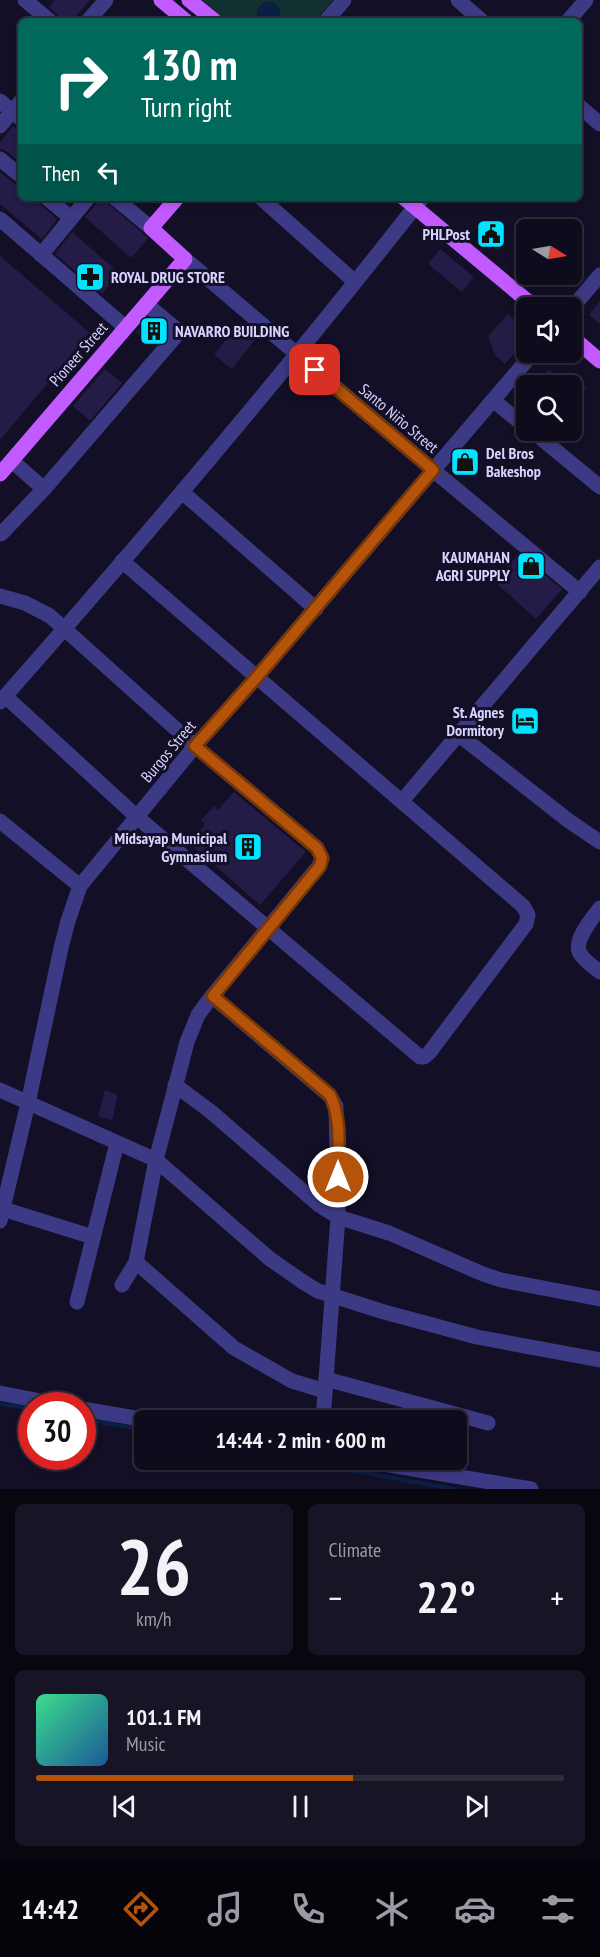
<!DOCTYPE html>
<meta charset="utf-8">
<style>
body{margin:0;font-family:"PT Sans Narrow",sans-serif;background:#171425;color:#f1f3f6;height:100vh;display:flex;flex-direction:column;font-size:22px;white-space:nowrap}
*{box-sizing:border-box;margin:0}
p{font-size:20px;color:#9b9ba3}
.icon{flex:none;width:33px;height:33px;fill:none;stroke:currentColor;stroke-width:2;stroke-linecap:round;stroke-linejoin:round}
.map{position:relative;height:1489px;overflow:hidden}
.drawer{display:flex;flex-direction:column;gap:15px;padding:15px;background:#08060f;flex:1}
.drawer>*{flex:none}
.top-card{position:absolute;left:18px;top:18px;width:564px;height:183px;border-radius:9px;box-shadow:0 3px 9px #0003,0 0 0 2px #2e2b3b;background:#00695c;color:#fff;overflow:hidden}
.needle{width:39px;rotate:101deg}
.tools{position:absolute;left:516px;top:219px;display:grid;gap:12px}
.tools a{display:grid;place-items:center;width:66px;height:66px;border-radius:9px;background:#0e0b1c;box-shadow:0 3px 9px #0003,0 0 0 2px #2e2b3b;font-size:30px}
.speed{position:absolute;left:18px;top:1392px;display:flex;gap:12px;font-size:30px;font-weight:700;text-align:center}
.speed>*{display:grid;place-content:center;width:78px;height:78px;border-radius:50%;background:#0e0b1c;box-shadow:0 3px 9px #0003,0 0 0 2px #2e2b3b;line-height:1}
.speed .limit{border:9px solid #d22;background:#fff;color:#111}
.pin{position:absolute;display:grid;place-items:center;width:51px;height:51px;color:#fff;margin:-26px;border-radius:12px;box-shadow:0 3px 9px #0006}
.me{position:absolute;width:66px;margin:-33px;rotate:0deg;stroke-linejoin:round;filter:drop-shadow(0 0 4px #0008)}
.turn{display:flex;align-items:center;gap:21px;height:126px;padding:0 24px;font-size:27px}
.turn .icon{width:78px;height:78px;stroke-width:2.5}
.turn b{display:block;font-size:42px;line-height:51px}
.then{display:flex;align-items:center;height:57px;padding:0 24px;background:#0003;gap:12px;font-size:22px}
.big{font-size:45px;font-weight:800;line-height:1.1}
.drawer .widget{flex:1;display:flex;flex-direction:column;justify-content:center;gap:9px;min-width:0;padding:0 21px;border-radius:9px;background:#171425}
.drawer .dial{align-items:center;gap:0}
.dial b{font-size:78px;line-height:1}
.song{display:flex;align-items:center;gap:18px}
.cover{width:72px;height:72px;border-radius:9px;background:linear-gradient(135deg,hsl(150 70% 55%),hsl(210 70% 35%))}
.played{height:6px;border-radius:3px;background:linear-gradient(90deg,#b45309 60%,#2e2b3b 60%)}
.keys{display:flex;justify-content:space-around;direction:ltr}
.heat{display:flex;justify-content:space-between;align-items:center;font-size:33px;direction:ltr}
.drawer .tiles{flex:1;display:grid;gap:15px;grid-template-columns:1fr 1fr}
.widget:last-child{grid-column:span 2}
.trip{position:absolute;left:134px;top:1410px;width:333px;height:60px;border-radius:9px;background:#0e0b1c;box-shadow:0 3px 9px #0003,0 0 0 2px #2e2b3b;font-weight:800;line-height:60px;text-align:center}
.tab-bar{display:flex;height:96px;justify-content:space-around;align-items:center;background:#06040b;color:#9b9ba3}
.tab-bar .icon{width:42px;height:42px}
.tab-bar .current{color:#b45309}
.tab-bar b{font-size:27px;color:#f1f3f6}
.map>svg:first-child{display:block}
.green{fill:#12302f}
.water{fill:#0a1f44}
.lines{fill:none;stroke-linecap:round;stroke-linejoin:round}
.stream{stroke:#0a1f44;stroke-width:4}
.building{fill:#241b47}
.minor{stroke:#3d3a85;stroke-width:15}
.major{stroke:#c25bff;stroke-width:15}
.route-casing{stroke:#753606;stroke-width:15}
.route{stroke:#b45309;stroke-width:10}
.labels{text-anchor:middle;stroke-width:6;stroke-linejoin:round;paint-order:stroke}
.poi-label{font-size:16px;font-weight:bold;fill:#d9d4ff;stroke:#130f26;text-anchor:end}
.street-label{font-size:16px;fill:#d9d4ff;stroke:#130f26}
</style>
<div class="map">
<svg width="600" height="1489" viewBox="0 0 600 1489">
<rect width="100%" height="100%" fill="#130f26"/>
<!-- green -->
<path class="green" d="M202 0H333L315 21H227Z"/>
<!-- water -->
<path class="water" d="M264 2H272C280 6 283 13 278 21L258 20C255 12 257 7 264 2Z"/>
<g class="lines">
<!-- stream -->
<g class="stream">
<path d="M0 1404 32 1409"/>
<path d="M82 1419 144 1430"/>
<path d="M294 1460 454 1489"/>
</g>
</g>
<!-- building -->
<g class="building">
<path d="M55 0H90L72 21H60L57 14 49 7Z"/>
<path d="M13 126 21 133V163L6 151 0 149V142Z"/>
<path d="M0 172 15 184 21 186V198H37L41 205 57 219 42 239 0 204Z"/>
<path d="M98 198H102L148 238 131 258 85 217 96 204Z"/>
<path d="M72 232 119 273 102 294 55 254Z"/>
<path d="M440 249 474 277 462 292 428 264Z"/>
<path d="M0 256 90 333 0 440Z"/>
<path d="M600 301V324L589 315Z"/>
<path d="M508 314 526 331V340L505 364 495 355 488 336Z"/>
<path d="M147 318 165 333 154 347 136 332Z"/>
<path d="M238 324 256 338 232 369 214 355Z"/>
<path d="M105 369 122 383 90 421 73 406Z"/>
<path d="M549 369 561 379 566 372 586 388 583 392 585 394 572 411V386H535Z"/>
<path d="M466 453 473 460 465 470 458 464Z"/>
<path d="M519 554 562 589 536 619 494 581Z"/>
<path d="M234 792 306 852 260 905 189 843 205 824 201 820 214 806 218 810Z"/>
<path d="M105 1090 118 1095 112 1120 98 1117Z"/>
</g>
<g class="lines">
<!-- minor -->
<g class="minor">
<path d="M25 0 50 21"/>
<path d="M458 0 482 21"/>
<path d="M88 21 106 0"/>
<path d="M326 21 344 0"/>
<path d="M568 21 586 0"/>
<path d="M0 101 21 119"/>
<path d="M579 106 600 124"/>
<path d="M0 126 21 101"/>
<path d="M0 159 21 176"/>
<path d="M47 198 71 218 41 255 88 198"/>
<path d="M115 198 151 228"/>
<path d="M261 198 355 282"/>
<path d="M0 219 125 327"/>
<path d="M185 259 433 470 580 592"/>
<path d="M572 308 600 275"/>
<path d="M494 401 526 427"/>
<path d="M531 430 600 487"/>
<path d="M12 461 44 489"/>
<path d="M182 492 316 609"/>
<path d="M0 533 1 534 44 489 175 337V328L146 304"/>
<path d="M0 596 25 603 50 616 195 746 317 848 322 858 319 866 212 996 198 1015 187 1042 156 1160 136 1262 122 1285"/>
<path d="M5 696 137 817 420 1057H424L429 1053 526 924 528 915 523 906 122 561"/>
<path d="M0 702C145 538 287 370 422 198"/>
<path d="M458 734 569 821 600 842"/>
<path d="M402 801 600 567"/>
<path d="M0 821 80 886"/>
<path d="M600 908C592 919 571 942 581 955 586 962 594 967 600 972"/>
<path d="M212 996 330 1096 336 1106 338 1217 323 1420"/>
<path d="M175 1085 210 1111 319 1205 338 1217 389 1233 483 1274 501 1280 600 1299"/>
<path d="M0 1090 156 1160 270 1259 303 1282 318 1291 384 1312 477 1337 600 1360"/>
<path d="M3 1209 93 1237"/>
<path d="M0 1221 28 1103 61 948 68 921 80 886 195 746 256 678 534 352"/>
<path d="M136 1262 234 1348 292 1381 325 1391"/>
<path d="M77 1302 117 1143"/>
<path d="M326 1379 488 1423"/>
<path d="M0 1393 66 1406"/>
<path d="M82 1409 147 1420"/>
<path d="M360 1460 531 1489"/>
</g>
<!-- major -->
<g class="major">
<path d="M161 0 186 21"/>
<path d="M189 0 215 21"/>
<path d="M404 198 536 308"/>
<path d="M572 337 600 361"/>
<path d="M0 474 185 259 151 228 177 198"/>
</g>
</g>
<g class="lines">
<!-- route casing -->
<g class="route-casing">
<path id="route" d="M315 370 433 470 256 678 195 746 317 848 322 858 320 866 213 996 330 1095C342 1119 338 1151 338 1177"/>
</g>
<!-- route -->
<use href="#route" class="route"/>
</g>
<!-- icons -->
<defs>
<g id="civic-square" transform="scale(1.5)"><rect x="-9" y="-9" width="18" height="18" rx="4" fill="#00e5ff" stroke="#130f26"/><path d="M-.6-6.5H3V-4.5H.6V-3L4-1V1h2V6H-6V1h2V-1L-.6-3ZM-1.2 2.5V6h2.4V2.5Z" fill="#111"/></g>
<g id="pharmacy-square" transform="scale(1.5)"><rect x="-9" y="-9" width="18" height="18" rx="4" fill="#00e5ff" stroke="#130f26"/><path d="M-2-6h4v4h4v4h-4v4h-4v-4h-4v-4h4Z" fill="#111"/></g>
<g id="building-square" transform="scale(1.5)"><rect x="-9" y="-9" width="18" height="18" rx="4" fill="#00e5ff" stroke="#130f26"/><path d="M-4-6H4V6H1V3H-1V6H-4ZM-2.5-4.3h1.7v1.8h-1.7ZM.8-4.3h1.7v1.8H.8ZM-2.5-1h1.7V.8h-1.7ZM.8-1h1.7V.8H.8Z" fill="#111"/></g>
<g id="shop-square" transform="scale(1.5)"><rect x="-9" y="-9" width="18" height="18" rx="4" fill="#00e5ff" stroke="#130f26"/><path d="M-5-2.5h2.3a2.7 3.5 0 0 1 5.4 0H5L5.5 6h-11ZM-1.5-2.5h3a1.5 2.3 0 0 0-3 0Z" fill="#111"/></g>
<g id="hotel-square" transform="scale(1.5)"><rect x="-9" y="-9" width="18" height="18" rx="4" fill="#00e5ff" stroke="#130f26"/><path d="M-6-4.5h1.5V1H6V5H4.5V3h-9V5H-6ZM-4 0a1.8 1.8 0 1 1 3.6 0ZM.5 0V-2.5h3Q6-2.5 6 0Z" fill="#111"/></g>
</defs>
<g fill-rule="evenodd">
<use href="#civic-square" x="491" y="234"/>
<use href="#pharmacy-square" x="90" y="277"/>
<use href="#building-square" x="154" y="331"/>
<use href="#shop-square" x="465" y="462"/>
<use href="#shop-square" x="531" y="566"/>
<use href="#hotel-square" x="525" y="721"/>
<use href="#building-square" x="248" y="847"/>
</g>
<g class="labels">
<!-- poi labels -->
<g class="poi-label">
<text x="470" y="240">PHLPost</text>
<text x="111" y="283" text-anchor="start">ROYAL DRUG STORE</text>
<text x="175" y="337" text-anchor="start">NAVARRO BUILDING</text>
<text x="486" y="459" text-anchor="start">Del Bros<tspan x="486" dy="18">Bakeshop</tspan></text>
<text x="510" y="563">KAUMAHAN<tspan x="510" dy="18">AGRI SUPPLY</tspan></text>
<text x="504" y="718">St. Agnes<tspan x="504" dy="18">Dormitory</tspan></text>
<text x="227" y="844">Midsayap Municipal<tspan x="227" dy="18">Gymnasium</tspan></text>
</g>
<!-- street labels -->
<g class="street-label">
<text transform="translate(78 354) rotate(-49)" y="6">Pioneer Street</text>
<text transform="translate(399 418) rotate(40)" y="6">Santo Niño Street</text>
<text transform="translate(168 751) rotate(-50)" y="6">Burgos Street</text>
</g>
</g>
</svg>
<div class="tools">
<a><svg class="needle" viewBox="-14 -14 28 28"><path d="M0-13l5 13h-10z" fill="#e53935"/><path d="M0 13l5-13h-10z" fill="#9b9ba3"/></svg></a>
<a><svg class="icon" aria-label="sound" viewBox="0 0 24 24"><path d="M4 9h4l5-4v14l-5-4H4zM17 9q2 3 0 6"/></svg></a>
<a><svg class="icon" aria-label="search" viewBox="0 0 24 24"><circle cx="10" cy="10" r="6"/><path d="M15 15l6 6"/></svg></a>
</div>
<div class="speed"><div class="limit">30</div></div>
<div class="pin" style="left:315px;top:370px;background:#d93025"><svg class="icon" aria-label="arrive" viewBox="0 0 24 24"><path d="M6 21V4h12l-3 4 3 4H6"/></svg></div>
<svg class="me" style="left:338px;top:1177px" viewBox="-20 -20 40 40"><circle r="17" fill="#b45309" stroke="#fff" stroke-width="3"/><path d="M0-11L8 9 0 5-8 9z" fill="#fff"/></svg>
<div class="trip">14:44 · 2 min · 600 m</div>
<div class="top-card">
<div class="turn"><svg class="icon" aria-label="right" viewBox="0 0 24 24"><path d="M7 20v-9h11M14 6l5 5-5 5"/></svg><div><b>130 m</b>Turn right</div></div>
<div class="then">Then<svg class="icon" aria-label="left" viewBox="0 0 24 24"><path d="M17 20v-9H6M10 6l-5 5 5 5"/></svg></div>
</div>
</div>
<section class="drawer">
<div class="tiles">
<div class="widget dial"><b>26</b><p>km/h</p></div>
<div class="widget"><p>Climate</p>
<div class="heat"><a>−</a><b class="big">22°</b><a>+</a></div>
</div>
<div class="widget">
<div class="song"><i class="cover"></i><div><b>101.1 FM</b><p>Music</p></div></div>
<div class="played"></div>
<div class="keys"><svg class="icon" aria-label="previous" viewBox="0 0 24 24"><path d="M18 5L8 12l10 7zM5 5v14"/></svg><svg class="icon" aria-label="pause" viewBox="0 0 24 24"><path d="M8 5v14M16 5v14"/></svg><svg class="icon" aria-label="next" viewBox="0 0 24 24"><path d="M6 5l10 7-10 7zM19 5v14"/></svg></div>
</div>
</div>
</section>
<nav class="tab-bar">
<b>14:42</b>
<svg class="icon current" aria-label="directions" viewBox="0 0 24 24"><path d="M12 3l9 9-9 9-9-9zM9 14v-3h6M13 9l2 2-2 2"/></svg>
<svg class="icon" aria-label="music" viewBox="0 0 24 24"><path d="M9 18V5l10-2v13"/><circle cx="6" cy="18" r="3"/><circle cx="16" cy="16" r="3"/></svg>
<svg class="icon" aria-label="phone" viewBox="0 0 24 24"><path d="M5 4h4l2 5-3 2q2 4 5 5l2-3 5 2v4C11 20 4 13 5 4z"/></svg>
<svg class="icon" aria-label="climate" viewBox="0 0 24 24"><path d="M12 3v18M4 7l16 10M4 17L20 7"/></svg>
<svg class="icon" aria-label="car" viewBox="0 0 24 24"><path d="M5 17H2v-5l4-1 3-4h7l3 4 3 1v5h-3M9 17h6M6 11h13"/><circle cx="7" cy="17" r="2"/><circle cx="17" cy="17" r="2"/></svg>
<svg class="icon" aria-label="filters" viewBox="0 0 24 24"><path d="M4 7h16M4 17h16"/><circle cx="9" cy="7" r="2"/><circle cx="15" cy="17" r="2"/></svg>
</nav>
